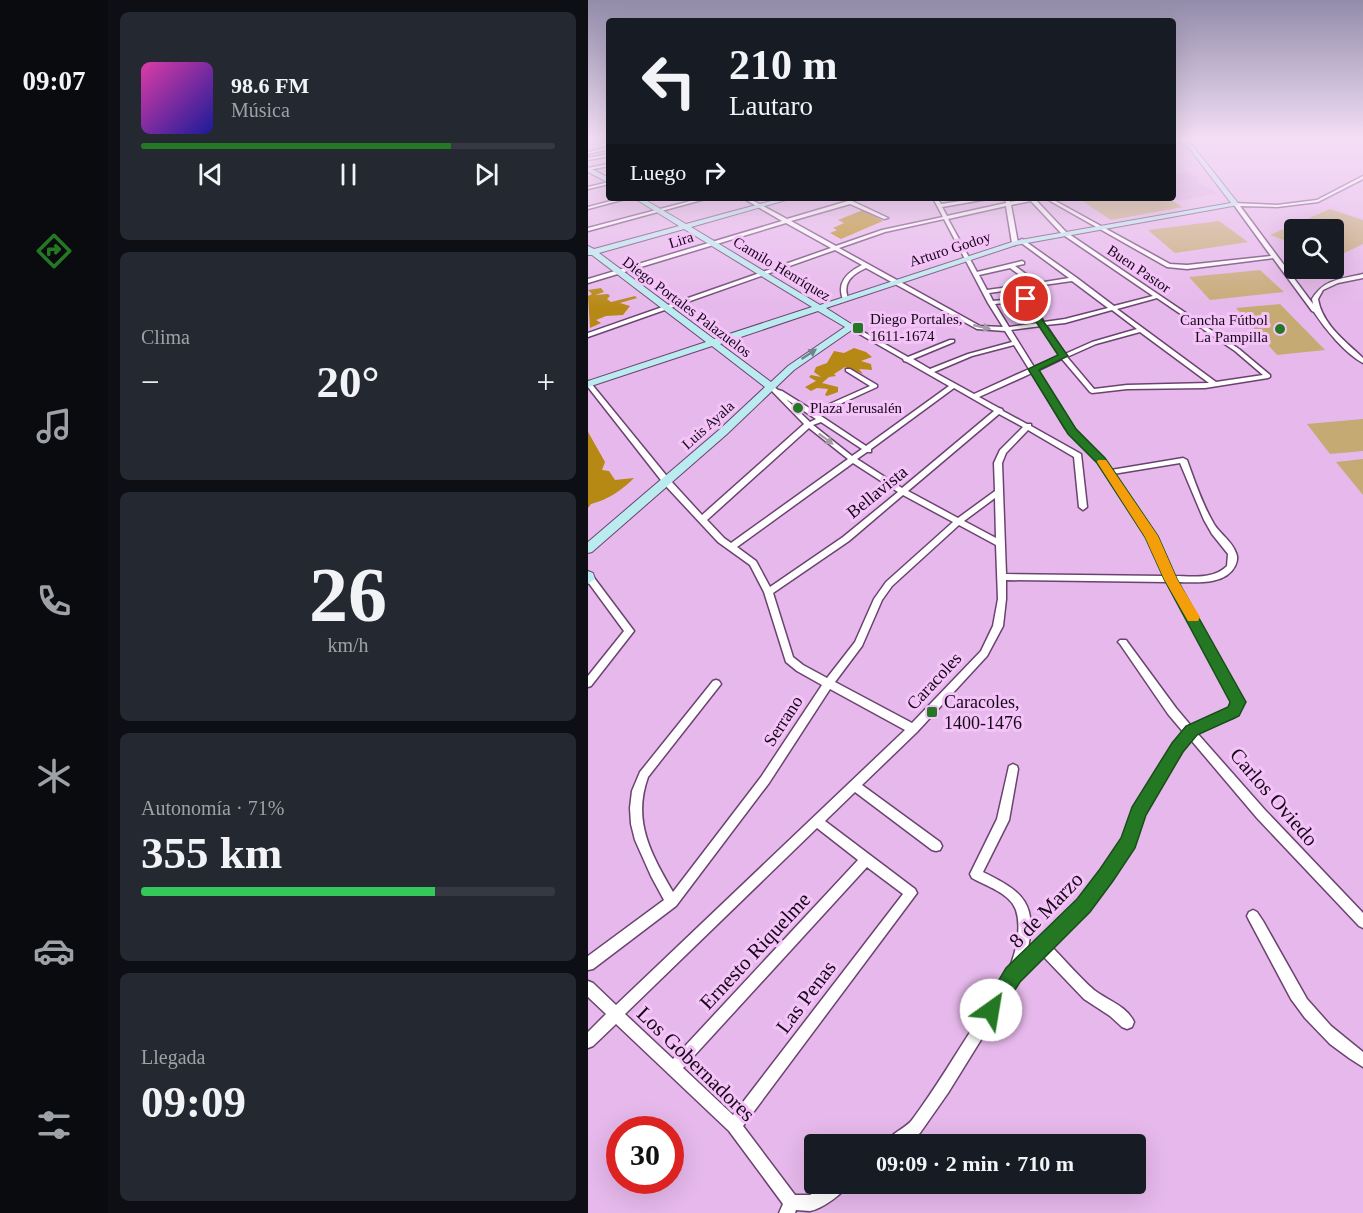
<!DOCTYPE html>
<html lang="es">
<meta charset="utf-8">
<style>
body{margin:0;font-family:Georgia,serif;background:#242831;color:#f1f3f6;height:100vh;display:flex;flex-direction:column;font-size:22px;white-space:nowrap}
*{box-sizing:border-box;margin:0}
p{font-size:20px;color:#9ea1a6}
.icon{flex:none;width:33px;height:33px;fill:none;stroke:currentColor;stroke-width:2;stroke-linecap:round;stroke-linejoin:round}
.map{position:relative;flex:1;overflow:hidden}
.details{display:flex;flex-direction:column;gap:12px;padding:12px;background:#0d0f14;width:480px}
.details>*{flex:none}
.hud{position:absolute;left:18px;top:18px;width:570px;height:183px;border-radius:6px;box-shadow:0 6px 24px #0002;background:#171b24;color:#f1f3f6;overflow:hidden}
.buttons{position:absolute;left:696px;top:219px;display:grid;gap:12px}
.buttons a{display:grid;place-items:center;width:60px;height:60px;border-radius:6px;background:#171b24;box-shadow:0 6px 24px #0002;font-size:30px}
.speed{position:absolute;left:18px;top:1116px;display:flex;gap:12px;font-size:30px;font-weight:700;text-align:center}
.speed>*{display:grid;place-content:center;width:78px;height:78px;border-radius:50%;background:#171b24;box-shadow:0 6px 24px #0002;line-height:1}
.speed .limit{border:9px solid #d22;background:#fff;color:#111}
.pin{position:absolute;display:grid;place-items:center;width:51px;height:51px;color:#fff;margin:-26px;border:3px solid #fff;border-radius:50%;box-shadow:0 2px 6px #0007}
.me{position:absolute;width:66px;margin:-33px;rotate:32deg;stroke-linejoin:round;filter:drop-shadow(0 0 4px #0008)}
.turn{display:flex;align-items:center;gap:21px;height:126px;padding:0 24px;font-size:27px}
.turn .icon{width:78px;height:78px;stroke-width:2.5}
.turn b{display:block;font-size:42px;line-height:51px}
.then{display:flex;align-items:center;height:57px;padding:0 24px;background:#0003;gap:12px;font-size:22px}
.big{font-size:45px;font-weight:800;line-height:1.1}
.details .tile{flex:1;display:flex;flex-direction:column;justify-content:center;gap:9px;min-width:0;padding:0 21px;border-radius:9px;background:#242831}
.details .dial{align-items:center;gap:0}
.dial b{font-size:78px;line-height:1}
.song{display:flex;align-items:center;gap:18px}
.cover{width:72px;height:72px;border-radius:9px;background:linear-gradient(135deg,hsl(320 70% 55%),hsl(240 70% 35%))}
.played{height:6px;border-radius:3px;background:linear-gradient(90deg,#247824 75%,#363941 75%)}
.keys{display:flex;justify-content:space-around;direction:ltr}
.heat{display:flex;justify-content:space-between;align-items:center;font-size:33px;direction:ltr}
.charge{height:9px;border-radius:4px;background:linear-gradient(90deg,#34c759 71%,#363941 0)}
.trip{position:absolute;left:216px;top:1134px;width:342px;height:60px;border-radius:6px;background:#171b24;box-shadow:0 6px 24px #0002;font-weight:800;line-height:60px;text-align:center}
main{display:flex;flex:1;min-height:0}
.menu{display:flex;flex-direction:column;width:108px;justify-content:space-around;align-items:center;background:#090b0e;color:#9ea1a6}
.menu .icon{width:42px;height:42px}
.menu .active{color:#247824}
.menu b{font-size:27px;color:#f1f3f6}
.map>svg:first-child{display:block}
.built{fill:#dca9e2}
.green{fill:#c6aa74}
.forest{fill:#b68814}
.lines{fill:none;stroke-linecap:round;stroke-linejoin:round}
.street-casing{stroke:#6b4370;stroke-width:3}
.secondary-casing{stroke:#6b4370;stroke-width:2}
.street{fill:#fff;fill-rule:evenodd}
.secondary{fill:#baebee;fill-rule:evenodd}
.oneway{fill:#a29ca3}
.oneway2{fill:#70848e}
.route{fill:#247824;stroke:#174e17;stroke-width:1.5}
.slow{fill:#f59e0b}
.poi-dot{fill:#247824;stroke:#f4c4f9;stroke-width:2}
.labels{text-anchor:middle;stroke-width:6;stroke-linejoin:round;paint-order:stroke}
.far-street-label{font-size:15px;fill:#160718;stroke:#f4c4f9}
.far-poi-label{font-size:15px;fill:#160718;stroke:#f4c4f9;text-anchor:start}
.street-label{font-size:18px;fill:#160718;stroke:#f4c4f9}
.poi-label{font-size:18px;fill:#160718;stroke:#f4c4f9;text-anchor:start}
.near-street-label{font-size:21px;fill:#160718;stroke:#f4c4f9}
</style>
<main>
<nav class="menu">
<b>09:07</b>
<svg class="icon active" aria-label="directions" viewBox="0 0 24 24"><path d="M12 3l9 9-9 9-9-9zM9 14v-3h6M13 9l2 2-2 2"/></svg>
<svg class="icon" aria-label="music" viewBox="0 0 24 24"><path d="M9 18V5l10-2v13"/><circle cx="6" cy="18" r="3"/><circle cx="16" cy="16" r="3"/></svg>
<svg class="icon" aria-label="phone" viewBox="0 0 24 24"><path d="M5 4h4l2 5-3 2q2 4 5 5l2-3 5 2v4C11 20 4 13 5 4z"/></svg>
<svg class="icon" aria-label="climate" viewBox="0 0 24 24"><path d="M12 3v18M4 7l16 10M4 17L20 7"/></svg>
<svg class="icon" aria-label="car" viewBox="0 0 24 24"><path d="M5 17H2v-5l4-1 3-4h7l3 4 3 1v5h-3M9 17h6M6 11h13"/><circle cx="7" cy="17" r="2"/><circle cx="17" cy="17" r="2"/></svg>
<svg class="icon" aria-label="filters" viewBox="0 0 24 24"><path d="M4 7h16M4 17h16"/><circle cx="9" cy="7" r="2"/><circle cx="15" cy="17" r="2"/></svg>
</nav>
<section class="details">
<div class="tile">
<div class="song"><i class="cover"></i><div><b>98.6 FM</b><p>Música</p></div></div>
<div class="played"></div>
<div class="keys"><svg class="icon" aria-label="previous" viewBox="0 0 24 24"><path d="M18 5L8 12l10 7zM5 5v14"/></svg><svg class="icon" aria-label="pause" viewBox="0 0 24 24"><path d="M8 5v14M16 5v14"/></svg><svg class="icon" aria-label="next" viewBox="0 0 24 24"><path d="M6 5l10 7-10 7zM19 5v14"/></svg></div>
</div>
<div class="tile"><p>Clima</p>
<div class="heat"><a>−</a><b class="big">20°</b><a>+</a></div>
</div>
<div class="tile dial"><b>26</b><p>km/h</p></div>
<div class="tile"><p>Autonomía · 71%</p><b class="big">355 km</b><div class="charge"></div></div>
<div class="tile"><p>Llegada</p><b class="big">09:09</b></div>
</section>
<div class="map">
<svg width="775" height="1213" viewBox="0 0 775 1213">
<rect width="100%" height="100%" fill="#e6b8eb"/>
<!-- built -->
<path class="built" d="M599 172 614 179 608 182 630 193 591 201 585 197V175Z"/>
<!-- green -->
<g class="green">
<path d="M503 198H580L595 207 523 220 493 200Z"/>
<path d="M742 209 775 220V244L746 258V230H706V244L682 235Z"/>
<path d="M631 221 660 242 587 253 560 230Z"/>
<path d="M672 270 696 292 622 300 601 277Z"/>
<path d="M692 304 737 350 689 355 648 308Z"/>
<path d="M775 419V451L742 454 719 424Z"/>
<path d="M775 459V495L748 462Z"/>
</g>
<!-- forest -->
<g class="forest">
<path d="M275 210 295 221 253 239 242 233 249 230 245 228 256 223 250 220Z"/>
<path d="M13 288 16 292 7 295 20 294 22 296 19 299 23 302 47 296 49 298 32 303 42 306 35 315 18 316 8 320 13 323 2 328 0 296 4 294 0 290Z"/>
<path d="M266 348 278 352 284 357 273 361 283 364 284 370 271 369 275 374 257 367 246 374 248 376 241 377 234 383 250 387V392L239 396 237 395 240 389 229 388 223 391 217 387 228 381 221 377 223 375 233 377 226 372 228 367 239 363 246 351 256 353Z"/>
<path d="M0 432 17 462 14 470 21 471 27 480 46 478C33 491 21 499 3 504L0 508Z"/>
</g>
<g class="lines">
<!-- street casing -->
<g class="street-casing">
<g id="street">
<path d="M21 147V149L0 154V152Z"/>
<path d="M21 154V156L0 160V158Z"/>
<path d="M21 164V166L0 170V168Z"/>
<path d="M775 176V179L730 202 689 207 652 206 725 304 724 299C736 279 753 279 775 274V278L750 283 735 290 730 299C734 324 757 341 775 358V363C757 353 737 329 726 312L724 311 685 258 599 269 579 267 457 198H462L582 264 599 265 683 256 646 205V203L689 205 729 200Z"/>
<path d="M21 182V184L0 189V187Z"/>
<path d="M34 198H41L0 209V207Z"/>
<path d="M114 198H121L0 231V228Z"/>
<path d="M155 198H160L199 219 260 201V198H264V201L300 218 296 219 262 204 203 221 248 246 294 230 355 217 345 198H349L353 204 394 198H405L354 207 359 216 418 203 417 198H421L422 202 446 198 478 232 651 349 682 375V377L680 378 617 388 539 389 504 393 502 392 474 359 449 371 483 425 516 459 523 470 595 458 599 460C607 482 614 504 626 524 632 534 644 541 648 553 650 557 649 562 647 566 637 586 606 582 588 582L655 702 647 717 609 733 677 810 775 913V928L771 926 669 818 603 740 594 750 555 814 545 846 516 889 499 910 463 946C477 960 491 977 506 990 519 1000 539 1006 546 1022L544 1027 539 1029 534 1027 522 1016 496 999 454 955 430 980 360 1093 332 1133 317 1144H298C302 1133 317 1129 324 1120 348 1088 368 1053 390 1020 400 1004 414 985 421 969 428 952 434 928 428 910 422 893 398 886 384 878L382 874 409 819 421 766 425 764 429 766 430 769 421 820 395 872C436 892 450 904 439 953L447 945 449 941 453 939 491 902 508 881 536 840 546 808 586 744 596 733 580 714 532 644 530 642 532 640H538L588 708 604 727 639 711 645 702 579 582 418 580V599L415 626 399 656 329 732 274 785 352 842 354 846 352 850 348 851 344 850 267 792 237 821 327 889 329 893 155 1126 207 1195H222L240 1184H260C258 1192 232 1210 222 1211 218 1211 212 1210 208 1210L207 1213H191L195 1204 141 1131 28 1024 5 1046 0 1048V1032L18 1014 0 997V981L5 983 28 1005 317 730 242 689 181 783 88 906 5 969 0 970V956L76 900 63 876 47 840 43 824 42 808 44 791 52 772 125 681 128 680 131 681 133 684 60 777C44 821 63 854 85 892L173 777 234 685 209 671 198 662 176 592 162 565 130 542 76 484 0 387V381L2 382 82 480 114 515 216 424 181 388V386H185L190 390 194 391 226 411 282 386 258 371V369H262L289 385V387L230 414 278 446 361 386 319 362 316 361 315 359 261 328V326H265L320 357 362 340H366V342L325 359 342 369 380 354 424 342 417 331 389 329 278 268C265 274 254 282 260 298L255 299C248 282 260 272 274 265L247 250 0 337V333L243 248 198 223 0 283V279L194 221ZM443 201 474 234 565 296 526 306 489 278 434 239 432 240V242L481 278 450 283 427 266 436 264V262L434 261 389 272 360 219 418 206 424 243 427 245 430 243 423 205ZM356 219 400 303 415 327 392 326 251 248 297 232ZM422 268 444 284 399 290 391 275ZM484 281 520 308 477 319 456 322 434 288ZM429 289 434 298 405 301 401 293ZM569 298 647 351 675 375 628 382 529 309ZM436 301 450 323 421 327 407 304ZM524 310 549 329 504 342 477 354 458 325 477 323ZM453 326 472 356 446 367 423 330ZM552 332 621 383 539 385 506 389 479 357 508 344ZM426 345 441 369 386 394 346 372 384 356ZM444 373 477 428 510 462 559 536 576 576 418 574 414 463 418 453 440 430 486 457 491 507 495 510 499 507 493 454 443 426V424H439L415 411 414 409 411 408 391 397ZM366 388 406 411 314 488 269 459 279 452H283V449ZM198 399 228 419 222 422ZM411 414 435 427 412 450 406 463 407 491 370 518 320 491ZM233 422 274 449 264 456 225 425ZM221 428 260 459 143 543 136 538 119 520ZM265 463 310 492 255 537 182 587 168 561 149 547ZM592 463 616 520 624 534 640 554 639 566C625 580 603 576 585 576L567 536 525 474ZM315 495 365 522 298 582 286 599 267 642 239 678 215 665 205 657 185 593 261 541ZM407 498 408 538 376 521ZM371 525 408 545 410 599 405 626 393 651 324 723 247 682 274 646 294 600 304 586ZM229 828 270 860 85 1059 37 1014ZM279 867 315 894 145 1115 95 1068Z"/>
<path d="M0 574 4 575 46 631 3 686 0 687V676L36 631 0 582Z"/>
<path d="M665 910 669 912 675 921 719 999 743 1026 775 1052V1067L761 1058 742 1044 717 1018 703 999 661 920 659 916 661 912Z"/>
</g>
</g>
<!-- secondary casing -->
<g class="secondary-casing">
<g id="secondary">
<path d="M587 139H595L605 146 650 203V205L428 245 238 308 268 327 206 370 139 434 4 552 0 553V542L131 430 177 387 124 346 0 387V381L118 342 4 255H0V246L6 249 91 226 46 198H54L98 224 194 198H205L103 227 232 305 427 241 643 203 601 148ZM96 229 224 307 126 339 11 253ZM230 311 257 327 200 366 183 382 132 344Z"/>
<path d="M0 167 21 178V183L0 172Z"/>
<path d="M0 571 5 573 7 579 0 584Z"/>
</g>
</g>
<!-- street -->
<use href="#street" class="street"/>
<!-- secondary -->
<use href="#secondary" class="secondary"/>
</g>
<!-- one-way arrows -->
<defs><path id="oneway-solid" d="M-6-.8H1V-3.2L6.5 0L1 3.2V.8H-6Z" transform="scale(1.5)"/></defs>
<g class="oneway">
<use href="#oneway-solid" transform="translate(394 327) rotate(13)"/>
<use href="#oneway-solid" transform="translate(238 439) rotate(37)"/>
</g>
<use class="oneway2" href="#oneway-solid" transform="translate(221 354) rotate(-34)"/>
<!-- sky -->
<linearGradient id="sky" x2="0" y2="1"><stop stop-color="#928caa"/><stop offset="0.45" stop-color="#f4dff6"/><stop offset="1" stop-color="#f4dff6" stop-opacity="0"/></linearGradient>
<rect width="775" height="309" fill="url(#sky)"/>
<!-- route -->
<path class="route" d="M438 297 480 356 451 370 488 429 517 458 570 536 589 579 658 702 651 716 609 735 595 752 558 815 547 848 525 881 502 912 432 982 410 1017 403 1020 396 1017 393 1010 418 968 489 899 512 869 533 838 544 807 584 743 598 726 640 707 642 702 576 579 557 537 509 463 480 434 440 369 470 355 433 299Z"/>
<!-- slow -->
<path class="slow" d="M510 460H518L570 536 589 579 612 617 610 621H600L576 579 557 537 509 462Z"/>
<!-- markers -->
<g class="poi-dot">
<rect x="264" y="322" width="12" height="12" rx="3"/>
<circle cx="692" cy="329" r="6"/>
<circle cx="210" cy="408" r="6"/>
<rect x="338" y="706" width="12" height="12" rx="3"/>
</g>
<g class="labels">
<!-- far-street labels -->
<g class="far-street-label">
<text transform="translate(93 240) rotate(-17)" y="5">Lira</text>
<text transform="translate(362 249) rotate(-18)" y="5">Arturo Godoy</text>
<text transform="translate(194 269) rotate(31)" y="5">Camilo Henríquez</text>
<text transform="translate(551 269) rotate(34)" y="5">Buen Pastor</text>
<text transform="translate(99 307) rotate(37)" y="5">Diego Portales Palazuelos</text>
<text transform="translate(120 425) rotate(-42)" y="5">Luis Ayala</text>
</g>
<!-- far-poi labels -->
<g class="far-poi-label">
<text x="282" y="324">Diego Portales,<tspan x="282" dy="17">1611-1674</tspan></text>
<text x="680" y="325" text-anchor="end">Cancha Fútbol<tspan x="680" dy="17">La Pampilla</tspan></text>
<text x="222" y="413">Plaza Jerusalén</text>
</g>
<!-- street labels -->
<g class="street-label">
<text transform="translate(289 492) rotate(-39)" y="6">Bellavista</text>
<text transform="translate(346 681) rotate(-47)" y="6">Caracoles</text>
<text transform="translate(195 721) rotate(-57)" y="6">Serrano</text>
</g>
<!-- poi labels -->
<g class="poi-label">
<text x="356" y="708">Caracoles,<tspan x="356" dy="21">1400-1476</tspan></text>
</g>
<!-- near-street labels -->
<g class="near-street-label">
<text transform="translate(686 797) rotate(49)" y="7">Carlos Oviedo</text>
<text transform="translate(458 910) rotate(-46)" y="7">8 de Marzo</text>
<text transform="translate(167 951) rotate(-47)" y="7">Ernesto Riquelme</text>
<text transform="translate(218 997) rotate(-53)" y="7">Las Penas</text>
<text transform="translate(108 1064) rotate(44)" y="7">Los Gobernadores</text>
</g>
</g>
</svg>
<div class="buttons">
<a><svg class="icon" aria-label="search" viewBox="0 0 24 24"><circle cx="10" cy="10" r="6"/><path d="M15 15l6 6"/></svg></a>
</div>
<div class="speed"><div class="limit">30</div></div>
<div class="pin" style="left:438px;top:299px;background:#d93025"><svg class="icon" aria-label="arrive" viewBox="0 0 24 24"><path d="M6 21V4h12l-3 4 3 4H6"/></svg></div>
<svg class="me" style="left:403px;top:1010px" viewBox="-20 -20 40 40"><circle r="19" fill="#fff"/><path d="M0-13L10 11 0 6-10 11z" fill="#247824"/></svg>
<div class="trip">09:09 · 2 min · 710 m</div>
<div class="hud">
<div class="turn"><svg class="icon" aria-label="left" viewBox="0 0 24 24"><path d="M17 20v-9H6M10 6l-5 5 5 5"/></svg><div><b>210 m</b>Lautaro</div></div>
<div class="then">Luego<svg class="icon" aria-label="right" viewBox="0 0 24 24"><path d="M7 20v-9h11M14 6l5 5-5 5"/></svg></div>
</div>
</div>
</main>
